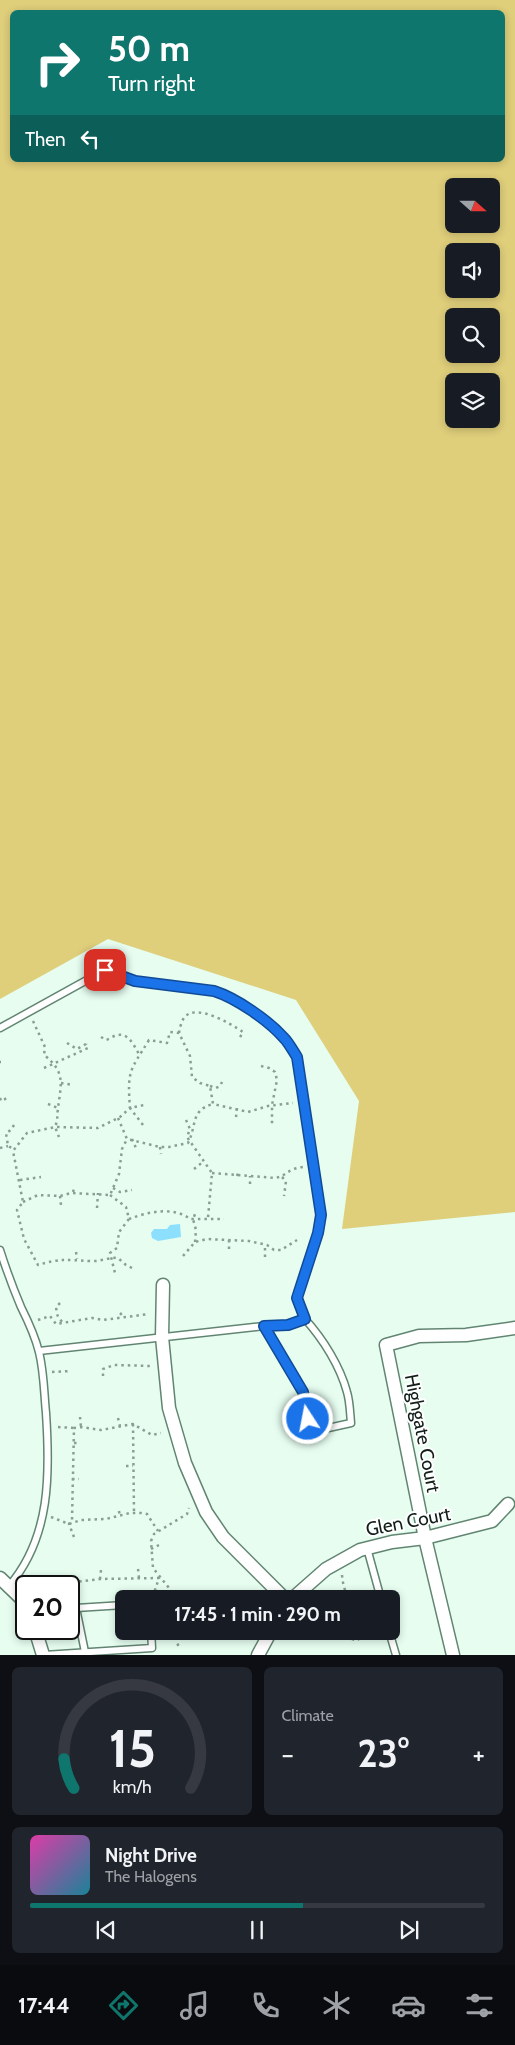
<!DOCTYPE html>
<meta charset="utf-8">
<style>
body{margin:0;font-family:Cabin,sans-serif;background:#20242c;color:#f1f3f6;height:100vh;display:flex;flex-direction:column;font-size:19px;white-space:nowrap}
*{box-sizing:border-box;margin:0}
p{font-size:16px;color:#9ea1a6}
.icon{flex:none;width:28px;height:28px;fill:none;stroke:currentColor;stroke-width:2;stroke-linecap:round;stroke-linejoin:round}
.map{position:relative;height:1655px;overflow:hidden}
.drawer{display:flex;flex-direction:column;gap:12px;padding:12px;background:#0d0f14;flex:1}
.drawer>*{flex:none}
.top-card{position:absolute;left:10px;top:10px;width:495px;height:152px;border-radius:8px;box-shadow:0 2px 8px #0003;background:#0f766e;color:#fff;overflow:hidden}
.needle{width:32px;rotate:111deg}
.buttons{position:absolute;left:445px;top:178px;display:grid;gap:10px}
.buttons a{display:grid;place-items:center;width:55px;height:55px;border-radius:8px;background:#171b24;box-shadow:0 2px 8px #0003;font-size:25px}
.speed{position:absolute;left:15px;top:1575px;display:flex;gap:10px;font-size:25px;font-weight:700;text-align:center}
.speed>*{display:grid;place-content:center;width:65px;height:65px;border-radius:50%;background:#171b24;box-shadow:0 2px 8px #0003;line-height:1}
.speed .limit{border:2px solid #111;border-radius:8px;background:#fff;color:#111}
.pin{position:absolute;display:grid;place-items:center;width:42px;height:42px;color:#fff;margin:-21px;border-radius:10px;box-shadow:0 2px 8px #0006}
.me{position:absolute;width:55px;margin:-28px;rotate:349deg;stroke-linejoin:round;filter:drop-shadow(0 0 4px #0008)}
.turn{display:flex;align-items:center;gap:18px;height:105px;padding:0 15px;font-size:22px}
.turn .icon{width:65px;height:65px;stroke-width:2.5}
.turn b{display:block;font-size:35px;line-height:42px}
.then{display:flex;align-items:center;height:48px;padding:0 15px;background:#0003;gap:10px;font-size:19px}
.big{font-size:38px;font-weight:800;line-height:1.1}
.drawer .tile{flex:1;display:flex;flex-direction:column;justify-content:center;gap:8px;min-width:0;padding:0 18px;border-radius:8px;background:#20242c}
.drawer .dial{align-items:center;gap:0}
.dial svg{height:130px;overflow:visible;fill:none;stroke:#363941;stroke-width:7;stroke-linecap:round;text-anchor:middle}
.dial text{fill:#f1f3f6;stroke:none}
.song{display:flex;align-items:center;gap:15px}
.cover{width:60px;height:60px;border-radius:8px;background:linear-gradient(135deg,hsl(320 70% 55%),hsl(190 70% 35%))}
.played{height:5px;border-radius:2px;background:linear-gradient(90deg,#0f766e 60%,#363941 60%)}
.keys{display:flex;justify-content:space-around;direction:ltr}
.heat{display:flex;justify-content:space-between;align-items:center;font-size:28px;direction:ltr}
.drawer .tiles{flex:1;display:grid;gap:12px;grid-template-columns:1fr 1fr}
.tile:last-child{grid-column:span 2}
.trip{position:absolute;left:115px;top:1590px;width:285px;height:50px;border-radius:8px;background:#171b24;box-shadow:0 2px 8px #0003;font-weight:800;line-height:50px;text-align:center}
.dock{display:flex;height:80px;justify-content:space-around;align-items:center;background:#090b0e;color:#9ea1a6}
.dock .icon{width:35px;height:35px}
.dock .active{color:#0f766e}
.dock b{font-size:22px;color:#f1f3f6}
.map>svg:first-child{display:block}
.green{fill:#dfce7a;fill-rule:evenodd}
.water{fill:#8ce0fd}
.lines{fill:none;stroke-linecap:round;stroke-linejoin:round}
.service-casing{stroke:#628572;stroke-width:9}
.minor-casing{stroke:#628572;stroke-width:15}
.path{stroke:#8b9e94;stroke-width:2.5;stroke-dasharray:2.5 4;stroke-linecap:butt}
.service{stroke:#fff;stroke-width:6}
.minor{stroke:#fff;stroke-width:12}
.route-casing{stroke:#114b97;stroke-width:12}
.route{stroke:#1a73e8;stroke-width:9}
.labels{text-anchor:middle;stroke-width:4;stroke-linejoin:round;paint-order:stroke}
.street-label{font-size:19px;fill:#101e17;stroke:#fff}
</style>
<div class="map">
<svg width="515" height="1655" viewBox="0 0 515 1655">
<rect width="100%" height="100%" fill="#e6fdf0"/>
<!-- green -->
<path class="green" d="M0 0H515V1212L342 1229 359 1101 296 1000 108 939 0 999ZM12 12H502V160H12ZM454 186H491V224H454ZM454 251H491V289H454ZM454 316H491V354H454ZM454 381H491V419H454Z"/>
<!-- water -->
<path class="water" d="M180 1224 181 1237 158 1241 152 1238 151 1233 154 1229H167L170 1225Z"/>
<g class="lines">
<!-- service casing -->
<g class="service-casing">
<g id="service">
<path d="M0 1028 105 970 135 981 214 991C236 998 268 1020 283 1038 289 1043 293 1051 297 1057L321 1215 318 1233 297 1298 305 1319 288 1325 264 1326 39 1351"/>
<path d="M0 1250C6 1269 13 1288 21 1307 28 1321 35 1336 39 1352 44 1372 44 1393 46 1413 50 1473 51 1537 9 1586"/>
<path d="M264 1326 303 1392 310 1432 351 1423C350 1413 350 1402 347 1392 340 1366 323 1339 305 1319"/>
<path d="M367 1548 381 1599"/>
<path d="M389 1631 396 1655"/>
<path d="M85 1652 76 1608 124 1605"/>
<path d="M44 1655 152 1648 151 1631"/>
</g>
</g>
<!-- minor casing -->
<g class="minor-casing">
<g id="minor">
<path d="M163 1285 162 1337 169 1408 185 1463 206 1512 223 1537 285 1599"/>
<path d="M0 1578 26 1603"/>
<path d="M292 1599 326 1569 360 1550 392 1542 425 1538 492 1521 508 1504"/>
<path d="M35 1629 43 1655"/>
<path d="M258 1655 271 1631"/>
<path d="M453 1655 425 1538 386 1345 419 1336 466 1335 515 1328"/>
</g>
</g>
<!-- path -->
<g class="path">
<path d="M33 1021 45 1047 44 1055C66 1072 61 1084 58 1108 57 1115 58 1120 55 1127L59 1137"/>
<path d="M179 1033C180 1028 181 1022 184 1018 195 1002 231 1024 243 1032L239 1039"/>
<path d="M101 1037 106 1040C110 1039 114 1035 118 1035 129 1033 134 1046 139 1054"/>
<path d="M67 1043 77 1049 86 1044"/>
<path d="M0 1062H1"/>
<path d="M261 1066 269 1068 275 1072 277 1080 272 1105V1127"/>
<path d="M44 1068 88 1048 86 1044"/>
<path d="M61 1083 73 1085"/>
<path d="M210 1086 216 1088 220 1086 222 1082"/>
<path d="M0 1098 1 1101 7 1098"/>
<path d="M48 1104 58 1108"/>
<path d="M236 1117 237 1108"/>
<path d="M118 1118 127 1139 160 1147H169L188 1143C197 1126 190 1110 213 1104"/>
<path d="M186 1120 190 1129 187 1137 212 1173 208 1218"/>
<path d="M14 1125 11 1130 6 1133 8 1146 14 1149"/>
<path d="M143 1125 130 1108 144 1105"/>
<path d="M132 1139 136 1148"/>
<path d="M160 1147 161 1154"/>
<path d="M0 1148 8 1146"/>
<path d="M194 1169 204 1161"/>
<path d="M212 1173 275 1178C287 1176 288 1168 304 1167"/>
<path d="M237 1176 239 1170"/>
<path d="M282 1177 286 1181 284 1196"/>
<path d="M20 1180 41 1177"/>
<path d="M250 1184V1176"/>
<path d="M113 1188 120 1192 132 1190"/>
<path d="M73 1192 75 1186"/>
<path d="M110 1195 126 1207 129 1219 119 1232 117 1248 110 1253 115 1273"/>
<path d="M60 1196 61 1205"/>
<path d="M23 1202 38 1195 60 1196 71 1193 110 1195 119 1174 122 1149 127 1139"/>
<path d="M97 1208 98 1193"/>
<path d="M129 1219C147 1212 174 1206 190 1219H224"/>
<path d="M229 1240V1249"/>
<path d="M195 1242 196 1230 193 1219 196 1212"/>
<path d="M76 1252 77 1259"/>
<path d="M183 1256 195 1242 207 1239 249 1241 267 1245 274 1250H281L297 1240"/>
<path d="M265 1257V1245"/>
<path d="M132 1268 126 1265 118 1258C108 1257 100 1262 90 1261 66 1260 61 1258 38 1265L24 1239 17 1210 23 1202 13 1151 27 1133 55 1127 98 1128 120 1117 130 1108C127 1070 130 1071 149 1040L167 1043 170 1032 179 1033 190 1056 192 1077 200 1083 210 1086 213 1104 248 1112 268 1106 293 1103"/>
<path d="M60 1303 56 1307C57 1314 57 1318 63 1322"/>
<path d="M120 1313 124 1317"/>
<path d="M38 1320 50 1316 56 1324 92 1318 103 1320 149 1314"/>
<path d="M52 1372 71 1371"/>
<path d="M103 1376V1369L114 1365 151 1366"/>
<path d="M80 1417 81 1427"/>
<path d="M118 1418 120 1426"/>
<path d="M133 1424 134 1512"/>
<path d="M58 1427 74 1428"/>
<path d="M74 1443H80"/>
<path d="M126 1466H133"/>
<path d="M72 1479H79"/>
<path d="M119 1511 120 1517"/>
<path d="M51 1517 69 1524 81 1520 106 1519 130 1513H141L147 1514 158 1531"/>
<path d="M74 1537 69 1524 72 1520 74 1428 81 1427 101 1430 133 1424 152 1435 161 1433"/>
<path d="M151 1549 159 1545"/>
<path d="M138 1569 139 1578"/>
<path d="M342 1575C344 1597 350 1601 370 1594"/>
<path d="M34 1579 68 1583 100 1579 159 1578 152 1599"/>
<path d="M100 1579 101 1570"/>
<path d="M219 1595 221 1599"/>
<path d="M173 1599V1593L153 1568 151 1541 154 1534 187 1514 189 1508"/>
<path d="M176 1631V1641L179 1647"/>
<path d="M308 1631 309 1632"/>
<path d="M352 1639 357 1641 365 1631"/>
</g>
<!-- service -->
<use href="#service" class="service"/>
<!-- minor -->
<use href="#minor" class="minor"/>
</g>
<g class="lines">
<!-- route casing -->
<g class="route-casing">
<path id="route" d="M105 970 135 981 214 991C236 998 268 1020 284 1038 289 1043 293 1051 297 1057L321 1215 318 1233 297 1298 305 1319 288 1325 264 1326 303 1392 308 1419"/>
</g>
<!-- route -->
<use href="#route" class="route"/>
</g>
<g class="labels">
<!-- street labels -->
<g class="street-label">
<text transform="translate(423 1433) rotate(79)" y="7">Highgate Court</text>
<text transform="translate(408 1521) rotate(-11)" y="7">Glen Court</text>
</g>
</g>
</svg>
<div class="buttons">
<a><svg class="needle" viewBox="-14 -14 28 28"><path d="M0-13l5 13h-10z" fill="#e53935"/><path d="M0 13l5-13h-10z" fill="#9ea1a6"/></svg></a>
<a><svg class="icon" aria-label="sound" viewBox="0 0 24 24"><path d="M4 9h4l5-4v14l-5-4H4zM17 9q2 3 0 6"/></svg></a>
<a><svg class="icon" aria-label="search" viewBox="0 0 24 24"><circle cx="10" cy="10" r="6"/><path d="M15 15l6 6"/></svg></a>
<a><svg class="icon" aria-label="layers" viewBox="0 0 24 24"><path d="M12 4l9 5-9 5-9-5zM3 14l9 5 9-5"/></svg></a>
</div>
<div class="speed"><div class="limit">20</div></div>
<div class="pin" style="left:105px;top:970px;background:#d93025"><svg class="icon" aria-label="arrive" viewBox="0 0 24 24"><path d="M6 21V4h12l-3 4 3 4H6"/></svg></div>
<svg class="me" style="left:308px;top:1419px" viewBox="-20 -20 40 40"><circle r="17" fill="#1a73e8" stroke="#fff" stroke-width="3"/><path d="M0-11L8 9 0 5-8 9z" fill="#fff"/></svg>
<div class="trip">17:45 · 1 min · 290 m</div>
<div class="top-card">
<div class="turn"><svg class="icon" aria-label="right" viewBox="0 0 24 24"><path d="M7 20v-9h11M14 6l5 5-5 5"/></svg><div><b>50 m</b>Turn right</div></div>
<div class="then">Then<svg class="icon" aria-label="left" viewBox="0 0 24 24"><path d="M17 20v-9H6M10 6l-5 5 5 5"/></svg></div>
</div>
</div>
<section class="drawer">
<div class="tiles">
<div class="tile dial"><svg viewBox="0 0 100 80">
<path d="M14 69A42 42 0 1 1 86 69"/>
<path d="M14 69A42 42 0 0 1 8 51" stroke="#0f766e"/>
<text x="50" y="56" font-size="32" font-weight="700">15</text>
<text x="50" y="72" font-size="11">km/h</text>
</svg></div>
<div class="tile"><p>Climate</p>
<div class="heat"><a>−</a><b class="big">23°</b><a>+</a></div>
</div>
<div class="tile">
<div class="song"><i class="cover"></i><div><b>Night Drive</b><p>The Halogens</p></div></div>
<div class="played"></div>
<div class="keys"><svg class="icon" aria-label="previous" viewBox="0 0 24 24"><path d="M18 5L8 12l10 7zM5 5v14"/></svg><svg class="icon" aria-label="pause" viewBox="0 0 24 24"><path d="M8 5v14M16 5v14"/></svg><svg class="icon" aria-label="next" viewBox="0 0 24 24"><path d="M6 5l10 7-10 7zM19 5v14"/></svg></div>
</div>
</div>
</section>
<nav class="dock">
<b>17:44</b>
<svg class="icon active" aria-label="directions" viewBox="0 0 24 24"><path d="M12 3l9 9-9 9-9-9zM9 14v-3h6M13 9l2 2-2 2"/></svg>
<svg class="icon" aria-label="music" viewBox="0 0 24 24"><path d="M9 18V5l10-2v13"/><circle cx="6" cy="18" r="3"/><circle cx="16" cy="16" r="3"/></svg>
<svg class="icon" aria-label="phone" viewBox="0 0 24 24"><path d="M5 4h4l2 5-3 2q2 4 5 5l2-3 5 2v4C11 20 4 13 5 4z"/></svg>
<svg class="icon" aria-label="climate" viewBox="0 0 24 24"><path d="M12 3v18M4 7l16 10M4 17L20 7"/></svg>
<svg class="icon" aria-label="car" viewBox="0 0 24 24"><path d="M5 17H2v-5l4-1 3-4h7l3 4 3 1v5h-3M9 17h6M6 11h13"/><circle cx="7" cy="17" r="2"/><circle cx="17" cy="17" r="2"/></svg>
<svg class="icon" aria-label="filters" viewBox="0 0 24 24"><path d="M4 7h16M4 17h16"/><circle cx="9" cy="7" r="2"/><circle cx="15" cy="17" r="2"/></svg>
</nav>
